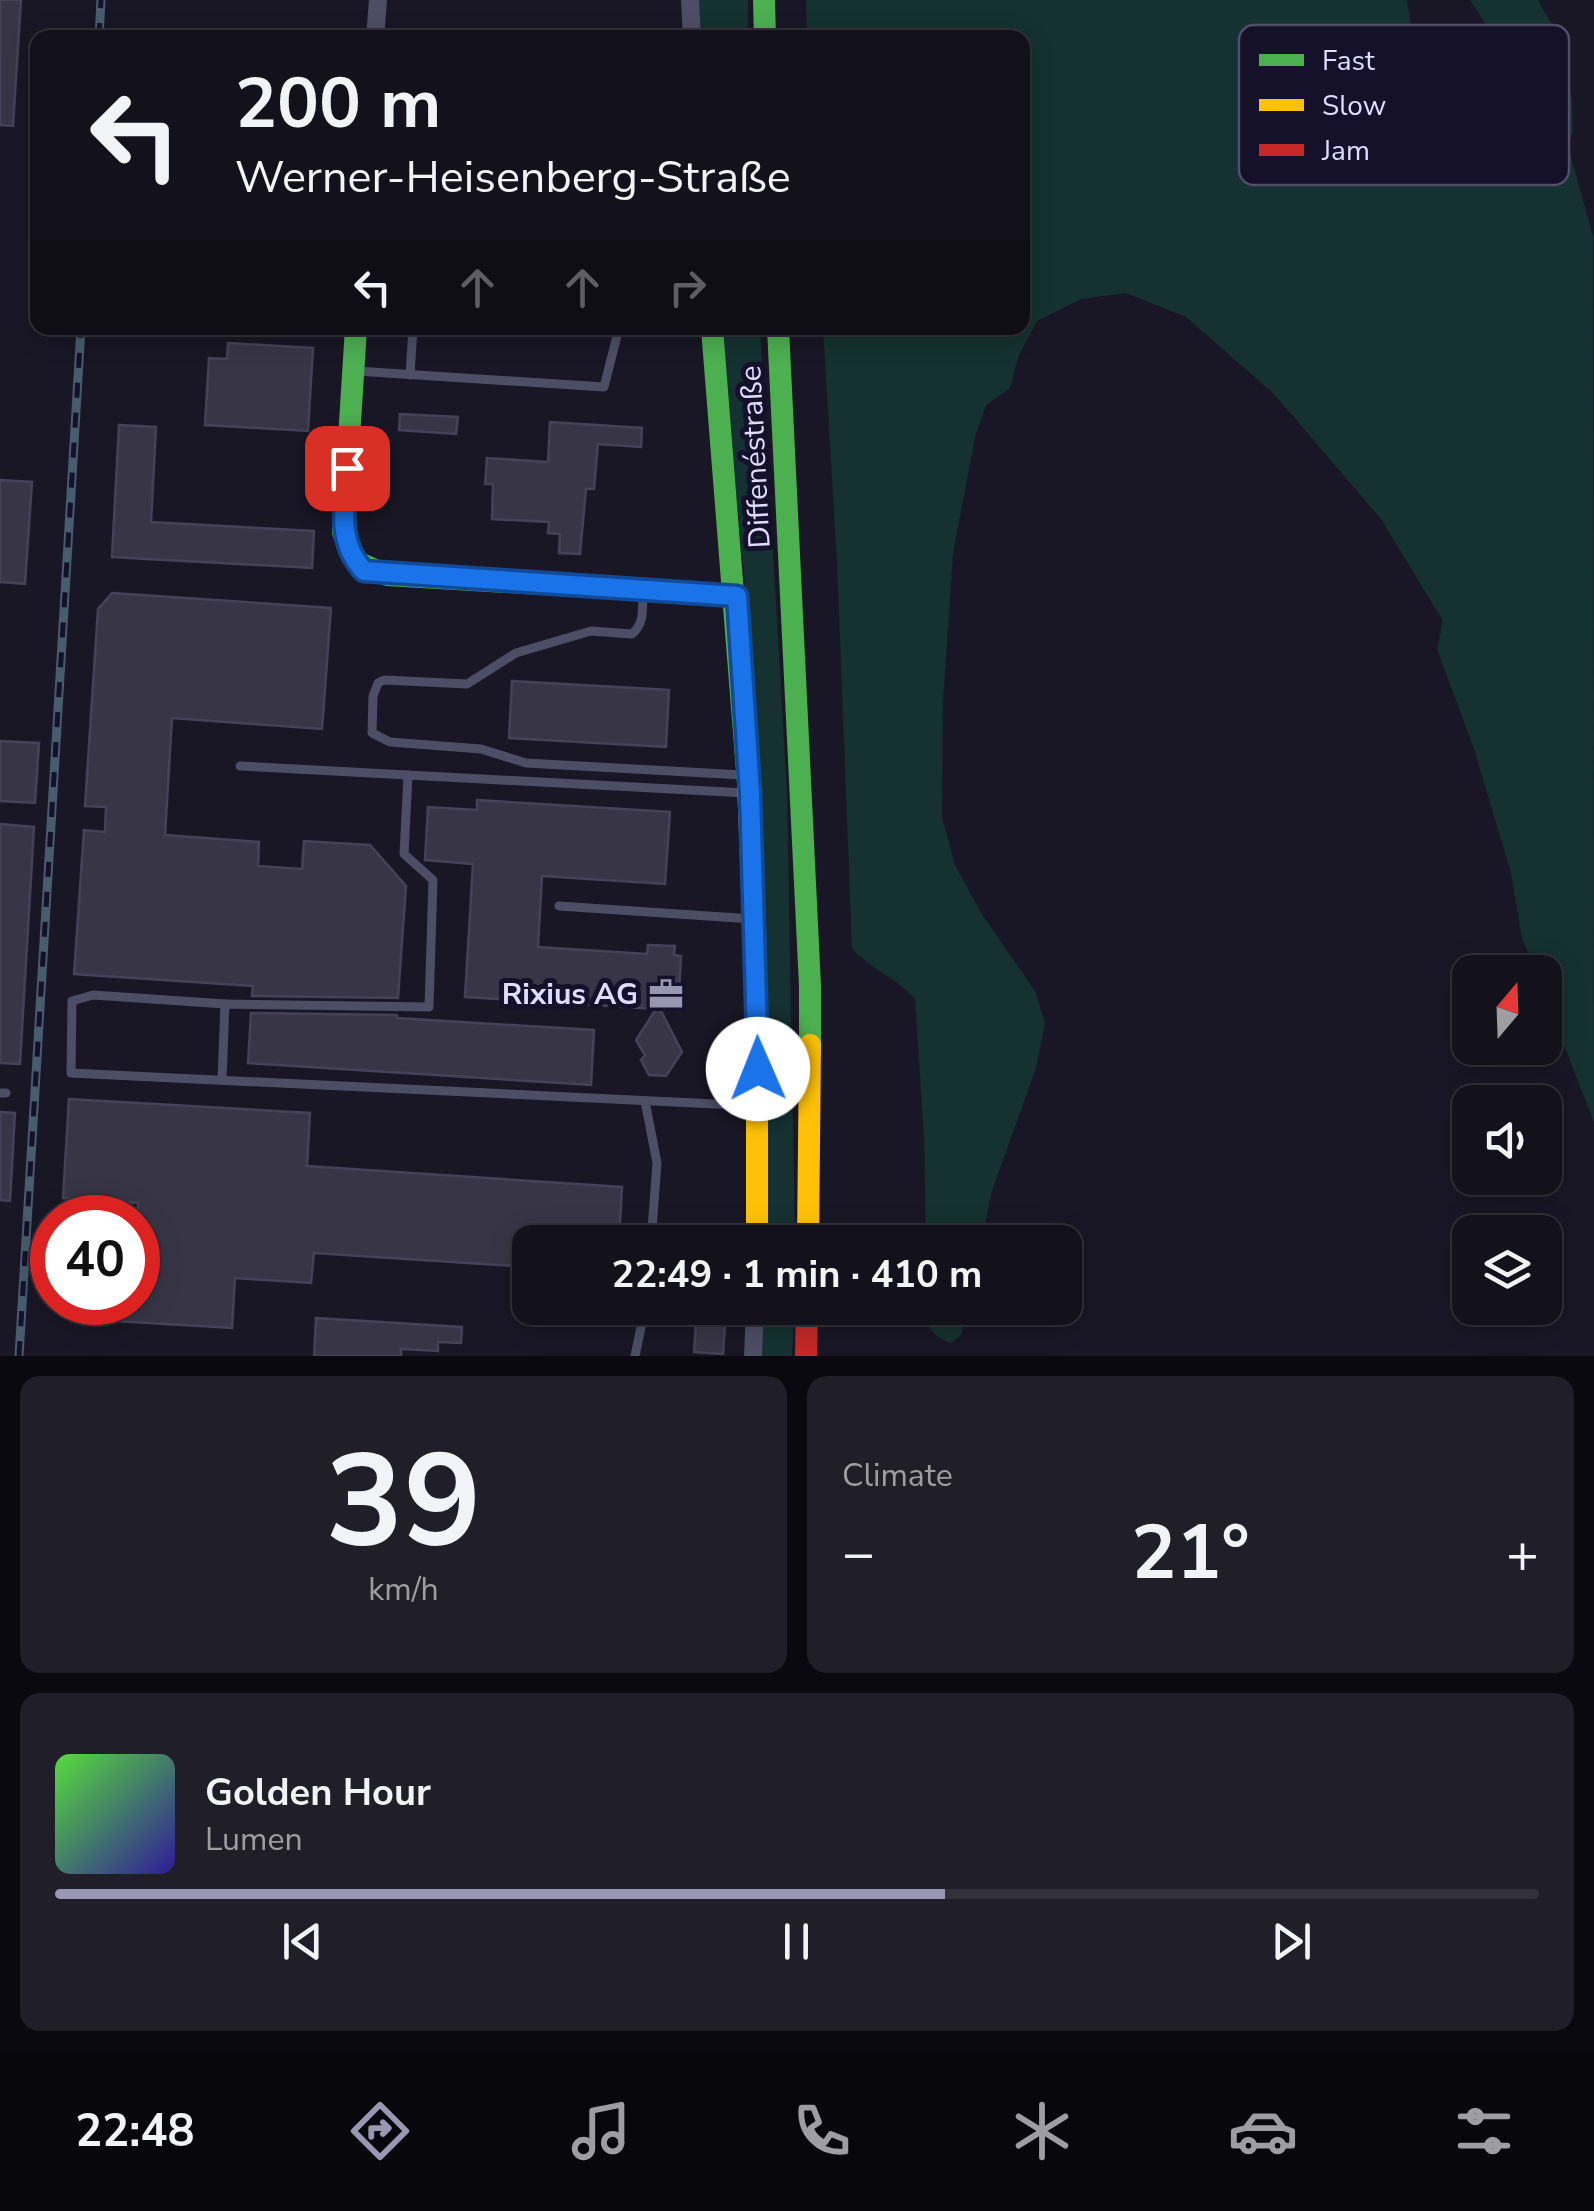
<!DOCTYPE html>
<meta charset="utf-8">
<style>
body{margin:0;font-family:"Nunito Sans",sans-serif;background:#201f29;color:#f1f3f6;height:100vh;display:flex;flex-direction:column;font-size:38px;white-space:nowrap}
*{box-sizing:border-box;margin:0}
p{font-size:32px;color:#9d9da3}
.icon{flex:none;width:55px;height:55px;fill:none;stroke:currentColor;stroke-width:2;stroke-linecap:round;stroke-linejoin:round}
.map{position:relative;height:1356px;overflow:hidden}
.details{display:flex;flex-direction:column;gap:20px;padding:20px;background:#0a090f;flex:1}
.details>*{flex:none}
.hud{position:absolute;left:30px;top:30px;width:1000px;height:305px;border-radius:20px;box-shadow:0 5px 25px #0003,0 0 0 2px #32313b;background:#13111c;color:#f1f3f6;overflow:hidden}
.needle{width:65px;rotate:19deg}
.tools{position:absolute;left:1452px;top:955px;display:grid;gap:20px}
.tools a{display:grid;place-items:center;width:110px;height:110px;border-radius:20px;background:#13111c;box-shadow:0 5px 25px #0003,0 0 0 2px #32313b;font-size:50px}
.speed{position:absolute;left:30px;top:1195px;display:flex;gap:20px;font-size:50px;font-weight:700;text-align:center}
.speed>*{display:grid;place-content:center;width:130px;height:130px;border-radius:50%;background:#13111c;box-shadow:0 5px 25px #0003,0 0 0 2px #32313b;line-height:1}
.speed .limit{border:15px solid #d22;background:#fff;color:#111}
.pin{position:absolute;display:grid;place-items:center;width:85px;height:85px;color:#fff;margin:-42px;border-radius:20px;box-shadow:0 5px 15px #0006}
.me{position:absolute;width:110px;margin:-55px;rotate:359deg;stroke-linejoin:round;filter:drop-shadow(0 0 8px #0008)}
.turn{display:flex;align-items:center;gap:35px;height:210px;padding:0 40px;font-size:45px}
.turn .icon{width:130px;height:130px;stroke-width:2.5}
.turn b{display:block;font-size:70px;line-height:85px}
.lanes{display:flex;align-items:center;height:95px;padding:0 40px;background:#0003;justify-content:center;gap:50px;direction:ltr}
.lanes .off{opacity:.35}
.big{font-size:75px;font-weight:700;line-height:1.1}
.details .tile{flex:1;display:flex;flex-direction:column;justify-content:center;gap:15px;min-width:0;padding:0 35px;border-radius:20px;background:#201f29}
.details .dial{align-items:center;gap:0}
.dial b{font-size:130px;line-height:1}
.song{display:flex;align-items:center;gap:30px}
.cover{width:120px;height:120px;border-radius:15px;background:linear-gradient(135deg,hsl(110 70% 55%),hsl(250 70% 35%))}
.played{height:10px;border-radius:5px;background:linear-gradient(90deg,#9a97b2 60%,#32313b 60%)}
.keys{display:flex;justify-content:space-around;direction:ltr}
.heat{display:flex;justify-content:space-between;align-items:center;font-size:55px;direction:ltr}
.details .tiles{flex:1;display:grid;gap:20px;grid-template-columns:1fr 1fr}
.tile:last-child{grid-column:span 2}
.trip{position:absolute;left:512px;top:1225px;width:570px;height:100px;border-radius:20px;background:#13111c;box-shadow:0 5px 25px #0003,0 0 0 2px #32313b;font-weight:700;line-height:100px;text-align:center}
.menu{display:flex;height:160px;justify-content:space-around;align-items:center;background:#08070b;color:#9d9da3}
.menu .icon{width:70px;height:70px}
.menu .selected{color:#9a97b2}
.menu b{font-size:45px;color:#f1f3f6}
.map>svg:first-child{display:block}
.green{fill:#153131}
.building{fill:#383646;stroke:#454258;stroke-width:2.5}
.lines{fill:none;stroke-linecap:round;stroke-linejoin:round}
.lane{stroke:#4d4d65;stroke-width:9}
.street{stroke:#4d4d65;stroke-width:18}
.fast{stroke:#4caf50;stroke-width:22}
.slow{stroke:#ffc107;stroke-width:22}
.jam{stroke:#c62828;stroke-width:22}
.rail-casing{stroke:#475d6d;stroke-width:9}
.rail{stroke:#15112b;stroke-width:5;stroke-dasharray:15;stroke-linecap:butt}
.route-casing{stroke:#114b97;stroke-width:25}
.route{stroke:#1a73e8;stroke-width:18}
.labels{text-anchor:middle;stroke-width:10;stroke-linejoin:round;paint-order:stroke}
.street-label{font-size:30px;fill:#dfdcfe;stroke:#15112b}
.poi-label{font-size:30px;font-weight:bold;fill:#dfdcfe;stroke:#15112b;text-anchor:end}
.key{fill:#15112b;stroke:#524e6a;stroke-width:2.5}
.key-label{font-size:28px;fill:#dfdcfe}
</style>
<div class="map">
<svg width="1594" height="1356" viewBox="0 0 1594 1356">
<rect width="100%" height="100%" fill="#191725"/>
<!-- green -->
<g class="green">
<path d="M697 0H748V37H699Z"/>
<path d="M806 0H1407L1413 38 1474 161 1499 174 1519 169C1542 121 1498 40 1470 0H1538L1561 41 1572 101 1573 131 1568 146 1593 236 1594 1122 1545 997V972H1536L1522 938 1511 873 1474 749 1437 649 1443 621 1381 519 1274 394 1186 317 1126 293 1081 299 1037 321 1019 355 1010 388 986 405 975 437 953 554 943 702 942 817 955 865 983 916 1035 991 1045 1023 1036 1068 992 1191 981 1242H926L924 1137 915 999C896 977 871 970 852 948L837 562 823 328H1022V38L807 37Z"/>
<path d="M720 328H760L787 792 795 1242H766L767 979 752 656Z"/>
<path d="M764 1308H794L792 1356H762Z"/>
<path d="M924 1308H967L961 1335 951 1343C933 1338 926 1326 924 1308Z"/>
</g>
<!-- building -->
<g class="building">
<path d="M0 0H21L13 126 0 125Z"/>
<path d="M228 343 313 348 308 431 205 425 209 358 227 359Z"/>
<path d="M400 414 458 417 456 434 399 430Z"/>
<path d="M550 422 642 428 641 447 598 444 594 489H586L580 554 559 553 560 534 548 533 549 522 492 519 493 484H485L487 458 548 462Z"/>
<path d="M119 425 156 427 151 522 314 531 312 568 112 557Z"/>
<path d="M0 480 32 482 25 584 0 582Z"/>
<path d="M112 593 331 608 322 729 172 718 165 835 259 842 258 866 302 869 304 841 370 845 406 886 398 998 252 996 253 986 74 974 84 830 105 832 106 807 85 806 98 609Z"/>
<path d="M512 681 669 690 666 747 509 738Z"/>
<path d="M0 741 39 743 35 803 0 801Z"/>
<path d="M477 800 670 812 665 884 542 876 538 947 647 954 648 945 675 946 674 955 681 956 678 1010 660 1009 682 1052 666 1076 649 1075 641 1060 645 1055 636 1040 656 1009 465 997 473 864 425 860 428 807 477 810Z"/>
<path d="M0 824 34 827 20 1064 0 1063Z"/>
<path d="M251 1013 397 1015V1018L594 1030 591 1085 248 1063Z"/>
<path d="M69 1099 310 1113 307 1166 622 1187 619 1242H530V1267L314 1253 311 1283 235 1278 232 1328 98 1320 99 1302H138V1203L63 1198Z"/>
<path d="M0 1112 15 1113 10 1201 0 1200Z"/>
<path d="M697 1308H726L723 1354 694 1352Z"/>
<path d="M316 1318 462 1327 461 1343 438 1342V1351L401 1349V1356H314Z"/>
</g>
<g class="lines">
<!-- lane -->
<g class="lane">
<path d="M150 38H153"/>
<path d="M356 371 604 387 619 328"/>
<path d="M410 375 413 328"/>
<path d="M643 593C642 609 645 623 632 634L591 631 516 653 467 684 384 680 378 683 373 696 372 733 390 742 481 749 526 763 743 775"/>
<path d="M240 766 746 793"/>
<path d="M559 906 753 919"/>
<path d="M225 1004 93 995 72 1001 71 1073 757 1106"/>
<path d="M222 1080 225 1004 429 1007 433 880 404 854 408 775"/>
<path d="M0 1093H6"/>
<path d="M645 1101 657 1163 651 1242"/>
<path d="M635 1356 645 1308"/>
</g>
<!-- street -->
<g class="street">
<path d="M690 0 692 38"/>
<path d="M375 38 378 0"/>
<path d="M753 1356 755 1308"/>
</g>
<!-- fast -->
<g class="fast">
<path d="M764 0 765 38"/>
<path d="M356 328 343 532 357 562 387 575 611 588"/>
<path d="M712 328 748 783"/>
<path d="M778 328 810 986V1045"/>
</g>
<!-- slow -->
<g class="slow">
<path d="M611 588 737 596"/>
<path d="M748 783 757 1013V1242"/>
<path d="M808 1242 810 1045"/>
</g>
<!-- jam -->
<path class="jam" d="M806 1356 807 1308"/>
<!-- rail casing -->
<g class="rail-casing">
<g id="rail">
<path d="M99 38 101 0"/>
<path d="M19 1356 81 328"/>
</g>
</g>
<!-- rail -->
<use href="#rail" class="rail"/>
</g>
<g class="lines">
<!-- route casing -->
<g class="route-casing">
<path id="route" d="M347 468C345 507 336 541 364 571L737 596 750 793 758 1069"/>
</g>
<!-- route -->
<use href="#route" class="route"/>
</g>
<!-- icons -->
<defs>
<g id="office-bare" transform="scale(2.7)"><path d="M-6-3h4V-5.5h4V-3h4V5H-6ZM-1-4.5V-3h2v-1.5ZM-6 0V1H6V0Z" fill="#9a97b2" stroke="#15112b" stroke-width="2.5" paint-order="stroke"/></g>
</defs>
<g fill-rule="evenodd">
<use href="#office-bare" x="666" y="994"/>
</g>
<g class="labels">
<!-- street labels -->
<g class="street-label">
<text transform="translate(755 457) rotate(-93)" y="10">Diffenéstraße</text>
</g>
<!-- poi labels -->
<g class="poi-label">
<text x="638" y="1004">Rixius AG</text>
</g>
</g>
<!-- legend -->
<rect x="1239" y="25" width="330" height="160" rx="15" class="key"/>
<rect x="1259" y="54" width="45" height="12" fill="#4caf50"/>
<rect x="1259" y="99" width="45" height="12" fill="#ffc107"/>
<rect x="1259" y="144" width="45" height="12" fill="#c62828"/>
<g class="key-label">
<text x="1322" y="70">Fast</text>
<text x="1322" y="115">Slow</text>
<text x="1322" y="160">Jam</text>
</g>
</svg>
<div class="tools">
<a><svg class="needle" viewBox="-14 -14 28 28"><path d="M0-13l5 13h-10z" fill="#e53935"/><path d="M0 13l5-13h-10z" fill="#9d9da3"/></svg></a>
<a><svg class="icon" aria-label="sound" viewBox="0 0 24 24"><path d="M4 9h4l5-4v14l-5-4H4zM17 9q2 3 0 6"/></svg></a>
<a><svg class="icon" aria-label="layers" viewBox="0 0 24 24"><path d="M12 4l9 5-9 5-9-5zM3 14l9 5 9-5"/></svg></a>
</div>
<div class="speed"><div class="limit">40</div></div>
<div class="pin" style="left:347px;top:468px;background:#d93025"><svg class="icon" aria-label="arrive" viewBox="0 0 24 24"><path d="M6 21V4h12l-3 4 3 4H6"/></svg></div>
<svg class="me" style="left:758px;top:1069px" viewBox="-20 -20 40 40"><circle r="19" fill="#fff"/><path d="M0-13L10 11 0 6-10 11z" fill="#1a73e8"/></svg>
<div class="trip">22:49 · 1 min · 410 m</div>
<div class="hud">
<div class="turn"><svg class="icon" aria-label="left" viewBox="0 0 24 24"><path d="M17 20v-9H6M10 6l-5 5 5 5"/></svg><div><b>200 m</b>Werner-Heisenberg-Straße</div></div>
<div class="lanes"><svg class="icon" aria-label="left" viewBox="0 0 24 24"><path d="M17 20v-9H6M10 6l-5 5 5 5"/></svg><svg class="icon off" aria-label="ahead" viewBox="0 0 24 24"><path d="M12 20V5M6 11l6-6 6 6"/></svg><svg class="icon off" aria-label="ahead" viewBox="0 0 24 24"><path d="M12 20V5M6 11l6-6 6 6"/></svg><svg class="icon off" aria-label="right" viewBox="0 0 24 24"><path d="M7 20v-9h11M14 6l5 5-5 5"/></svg></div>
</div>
</div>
<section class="details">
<div class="tiles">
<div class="tile dial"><b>39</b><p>km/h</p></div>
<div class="tile"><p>Climate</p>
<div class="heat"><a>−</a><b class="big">21°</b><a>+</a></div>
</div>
<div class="tile">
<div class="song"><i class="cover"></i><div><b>Golden Hour</b><p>Lumen</p></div></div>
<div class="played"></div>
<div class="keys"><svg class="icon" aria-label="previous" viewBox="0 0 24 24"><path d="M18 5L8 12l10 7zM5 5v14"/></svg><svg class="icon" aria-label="pause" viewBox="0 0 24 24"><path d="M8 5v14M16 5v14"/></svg><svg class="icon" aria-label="next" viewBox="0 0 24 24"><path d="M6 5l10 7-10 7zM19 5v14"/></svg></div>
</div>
</div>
</section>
<nav class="menu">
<b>22:48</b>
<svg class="icon selected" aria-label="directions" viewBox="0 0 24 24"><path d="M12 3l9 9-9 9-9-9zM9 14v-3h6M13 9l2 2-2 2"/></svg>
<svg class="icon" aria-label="music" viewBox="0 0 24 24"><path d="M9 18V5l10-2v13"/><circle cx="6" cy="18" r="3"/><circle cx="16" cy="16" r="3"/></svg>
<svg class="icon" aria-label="phone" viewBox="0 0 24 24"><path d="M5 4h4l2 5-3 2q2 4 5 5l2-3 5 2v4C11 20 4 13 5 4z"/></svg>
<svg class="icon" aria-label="climate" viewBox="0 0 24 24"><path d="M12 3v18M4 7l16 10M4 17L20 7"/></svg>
<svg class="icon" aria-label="car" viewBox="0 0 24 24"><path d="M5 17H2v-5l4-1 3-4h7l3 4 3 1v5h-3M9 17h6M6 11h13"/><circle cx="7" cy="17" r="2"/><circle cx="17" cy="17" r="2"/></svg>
<svg class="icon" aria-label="filters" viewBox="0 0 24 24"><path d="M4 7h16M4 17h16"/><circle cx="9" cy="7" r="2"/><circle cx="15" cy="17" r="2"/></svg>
</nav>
